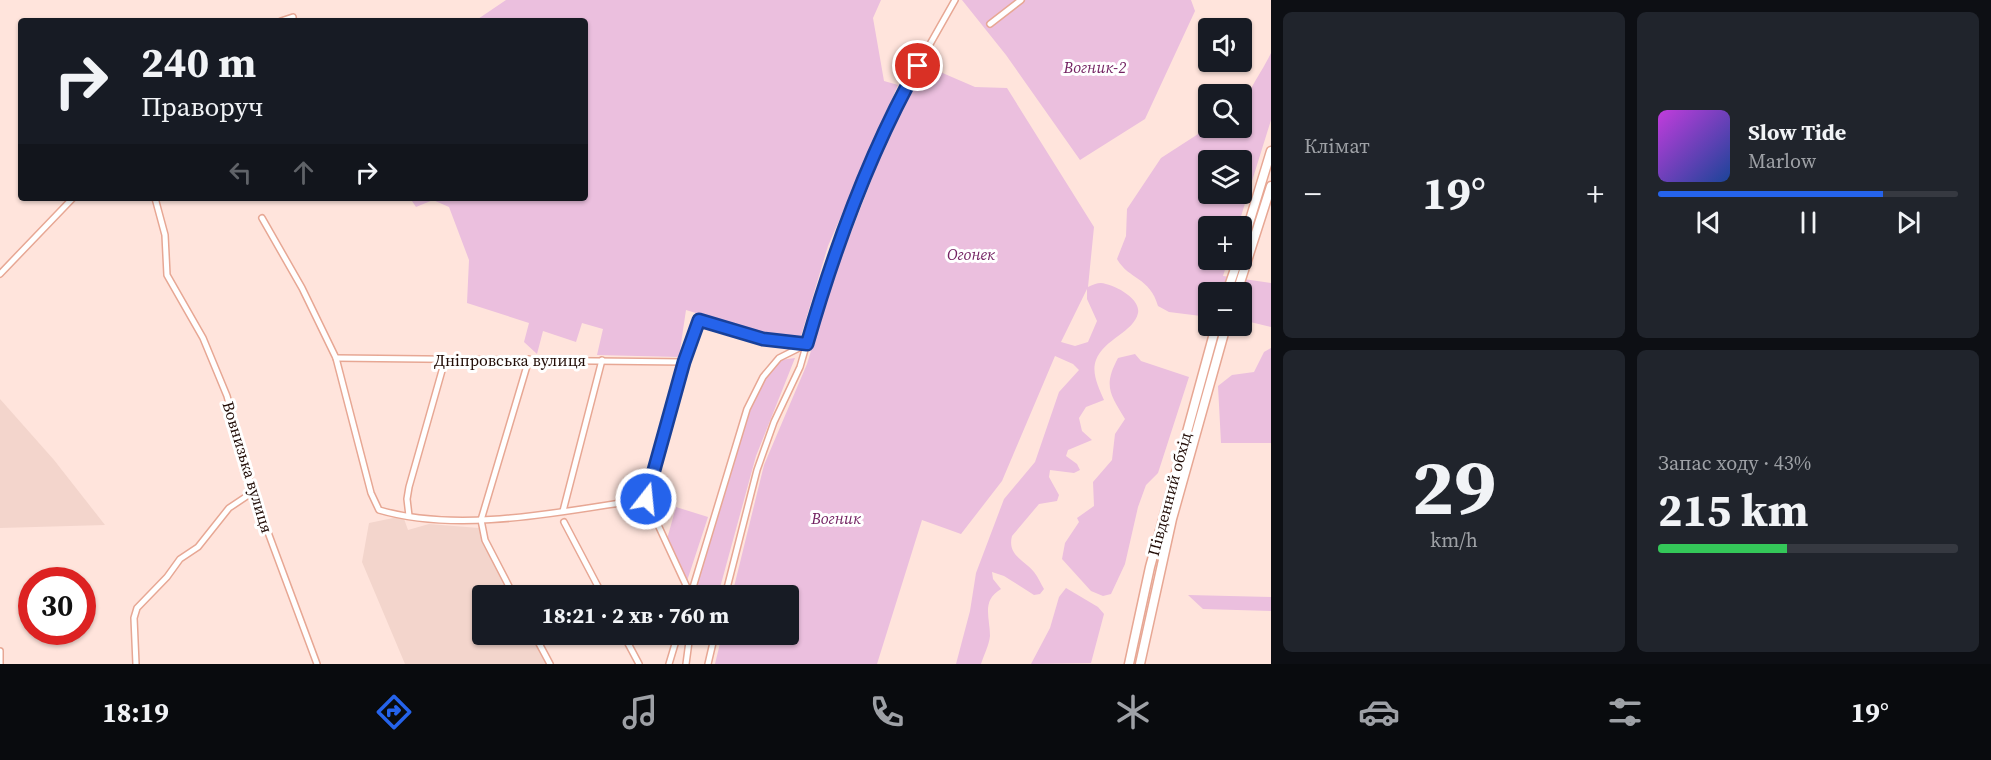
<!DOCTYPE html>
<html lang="uk">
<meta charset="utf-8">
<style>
body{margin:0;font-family:"Source Serif 4",serif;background:#20242c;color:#f1f3f6;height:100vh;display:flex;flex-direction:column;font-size:22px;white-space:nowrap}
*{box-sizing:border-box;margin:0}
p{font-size:20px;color:#9ea1a6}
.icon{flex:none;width:33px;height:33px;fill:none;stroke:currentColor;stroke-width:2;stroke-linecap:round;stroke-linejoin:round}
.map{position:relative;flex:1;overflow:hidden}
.panel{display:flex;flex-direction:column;gap:12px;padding:12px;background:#0d0f14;width:720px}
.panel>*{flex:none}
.top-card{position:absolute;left:18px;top:18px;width:570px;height:183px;border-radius:6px;box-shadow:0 2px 4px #0004;background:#171b24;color:#f1f3f6;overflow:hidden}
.fabs{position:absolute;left:1198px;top:18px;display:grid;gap:12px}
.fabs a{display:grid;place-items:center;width:54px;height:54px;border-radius:6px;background:#171b24;box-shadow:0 2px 4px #0004;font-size:30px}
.speed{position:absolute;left:18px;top:567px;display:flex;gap:12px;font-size:30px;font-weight:700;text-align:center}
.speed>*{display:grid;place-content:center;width:78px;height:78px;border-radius:50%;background:#171b24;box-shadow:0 2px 4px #0004;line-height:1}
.speed .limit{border:9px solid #d22;background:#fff;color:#111}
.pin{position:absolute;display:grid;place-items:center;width:51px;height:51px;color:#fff;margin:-26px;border:3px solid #fff;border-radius:50%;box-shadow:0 2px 6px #0007}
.me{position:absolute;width:66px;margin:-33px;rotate:16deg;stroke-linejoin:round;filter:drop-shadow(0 0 4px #0008)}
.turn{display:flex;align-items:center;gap:21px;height:126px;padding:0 24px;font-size:27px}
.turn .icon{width:78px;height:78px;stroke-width:2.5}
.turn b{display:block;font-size:42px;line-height:51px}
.lanes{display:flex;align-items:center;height:57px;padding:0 24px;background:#0003;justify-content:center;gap:30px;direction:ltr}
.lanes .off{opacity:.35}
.big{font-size:45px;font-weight:700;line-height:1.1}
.panel .widget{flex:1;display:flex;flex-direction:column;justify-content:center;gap:9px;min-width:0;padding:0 21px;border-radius:9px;background:#20242c}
.panel .dial{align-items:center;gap:0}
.dial b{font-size:78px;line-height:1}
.song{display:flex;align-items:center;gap:18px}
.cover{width:72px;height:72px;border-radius:9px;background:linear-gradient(135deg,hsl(290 70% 55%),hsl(220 70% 35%))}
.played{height:6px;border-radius:3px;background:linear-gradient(90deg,#2563eb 75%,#363941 75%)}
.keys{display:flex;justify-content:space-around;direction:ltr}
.heat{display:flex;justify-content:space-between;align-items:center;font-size:33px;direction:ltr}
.charge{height:9px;border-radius:4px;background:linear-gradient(90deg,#34c759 43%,#363941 0)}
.panel .tiles{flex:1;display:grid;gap:12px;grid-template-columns:repeat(2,1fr)}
.trip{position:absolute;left:472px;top:585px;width:327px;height:60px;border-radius:6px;background:#171b24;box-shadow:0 2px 4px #0004;font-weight:700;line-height:60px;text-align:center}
.tabs{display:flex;height:96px;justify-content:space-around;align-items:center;background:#090b0e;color:#9ea1a6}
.tabs .icon{width:42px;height:42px}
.tabs .active{color:#2563eb}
.tabs b{font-size:27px;color:#f1f3f6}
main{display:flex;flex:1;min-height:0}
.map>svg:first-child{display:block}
.built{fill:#f3d5cc}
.green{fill:#ebbfde;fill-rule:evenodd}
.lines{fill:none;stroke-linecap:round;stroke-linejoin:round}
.minor-casing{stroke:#e7a794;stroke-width:8}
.primary-casing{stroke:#e7a794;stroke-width:11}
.minor{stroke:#fff;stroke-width:5}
.primary{stroke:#fff;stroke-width:8}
.route-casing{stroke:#184099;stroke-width:15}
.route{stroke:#2563eb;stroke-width:10}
.labels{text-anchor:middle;stroke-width:6;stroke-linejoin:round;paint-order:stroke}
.park-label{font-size:16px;font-style:italic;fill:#732262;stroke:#fff}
.street-label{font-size:16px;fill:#210c06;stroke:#fff}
</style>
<main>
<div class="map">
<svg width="1271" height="664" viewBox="0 0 1271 664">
<rect width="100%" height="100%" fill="#ffe4dc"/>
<!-- built -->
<g class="built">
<path d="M0 399 54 460 105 525 0 528Z"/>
<path d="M403 516 408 530 429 524 479 528 514 595 483 596V634L534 635 550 664H405L362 562 369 523Z"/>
</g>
<!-- green -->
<g class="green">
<path d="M506 0H881L873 18 884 81 898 85 828 246 800 339H779L686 310 679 357 597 355 603 329 582 323 576 342 543 331 537 354 524 342 529 323 467 303 469 260 449 207 433 200 416 207 410 198H585V21H475Z"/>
<path d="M962 0H1191L1195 11 1145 119 1080 160 1006 55Z"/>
<path d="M1271 53V120L1238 226H1209V260H1228L1223 276 1271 283V327L1242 320V292H1209V317L1169 312 1158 306C1150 277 1129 280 1117 259L1126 236 1127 209 1161 158 1209 127 1242 128C1242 93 1257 82 1271 53ZM1209 160H1242V194H1209Z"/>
<path d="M924 65 975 87 1007 88 1094 227 1088 287C1092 285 1097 283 1101 283 1113 284 1141 298 1138 313 1134 332 1104 339 1096 360 1091 373 1099 388 1104 400L1086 407 1079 418 1082 431 1092 440 1068 450 1066 456 1077 464 1080 470 1074 473 1050 470 1049 477 1059 495 1057 501 1039 504 1012 536C1007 555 1024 560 1034 572 1038 577 1041 584 1044 589L1040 594 1034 595 1004 576 992 572 993 579 1001 589C981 601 990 617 990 636 989 645 984 655 981 664H956L970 611 976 573 1004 499 1035 462 1059 392 1079 370 1073 364 1055 356 1002 481 961 534 922 520 877 664H715L722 635 789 634V596L732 595 764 465 807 364 831 284 885 145ZM1087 289V299L1097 321 1088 342 1075 346 1061 342Z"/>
<path d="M1271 348V443H1221L1218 386 1232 375 1254 372 1264 352Z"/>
<path d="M1135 354 1141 361 1189 377 1158 473 1146 485 1138 507 1125 564 1111 594 1103 596 1091 591 1062 559 1065 543 1079 522 1077 518 1094 506 1093 482 1112 460 1115 434 1125 419C1110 394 1103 386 1118 358Z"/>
<path d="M795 358 756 456 718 595H706L694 591 749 411 765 379 781 360Z"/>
<path d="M676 507 708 517 687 581 667 539Z"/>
<path d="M1066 588 1098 607 1104 614 1091 663 1031 664 1050 628 1059 597Z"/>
<path d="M1188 595 1271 597V611L1203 609Z"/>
</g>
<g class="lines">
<!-- minor casing -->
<g class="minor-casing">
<g id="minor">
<path d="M281 21 293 17"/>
<path d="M990 24 1021 0"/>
<path d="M155 198 165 235 167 275 203 338 227 396 253 492 317 664"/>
<path d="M262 218 302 288 336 358 371 493 379 510C461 534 563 511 646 499"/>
<path d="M0 274 73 198"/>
<path d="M336 358 684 362"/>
<path d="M563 511 602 360"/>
<path d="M409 516 407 499 409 487 445 360"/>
<path d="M564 522 603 596"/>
<path d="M691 594 747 409 763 377 779 358 807 344"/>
<path d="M514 596 485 540 481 520 529 359"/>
<path d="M691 596 646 499 684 362 700 320 763 339 807 344"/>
<path d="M725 596 757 470 774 422 800 367 823 287 883 135 908 83 955 0"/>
<path d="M534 634 550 664"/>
<path d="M623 634 639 664"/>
<path d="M0 651V664"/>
<path d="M136 664 134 618 137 608 167 577 180 559 198 547 229 508 253 492"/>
<path d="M669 664 678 634"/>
<path d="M686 664 690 634"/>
<path d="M708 664 715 634"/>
</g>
</g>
<!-- primary casing -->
<g class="primary-casing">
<g id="primary">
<path d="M1242 246 1271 151"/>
<path d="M1227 292 1238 260"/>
<path d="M1237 292 1271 186"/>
<path d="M1129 664 1150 567 1216 326"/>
<path d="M1140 664 1172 519 1226 326"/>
</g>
</g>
<!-- minor -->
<use href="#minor" class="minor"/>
<!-- primary -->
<use href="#primary" class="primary"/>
</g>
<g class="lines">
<!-- route casing -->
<g class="route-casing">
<path id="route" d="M646 499 684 362 699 320 763 339 807 344C834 250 869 153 918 66"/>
</g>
<!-- route -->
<use href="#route" class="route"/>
</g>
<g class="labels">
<!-- park labels -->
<g class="park-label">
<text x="1095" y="73">Вогник-2</text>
<text x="971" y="260">Огонек</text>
<text x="836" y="524">Вогник</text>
</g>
<!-- street labels -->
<g class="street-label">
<text x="510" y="366">Дніпровська вулиця</text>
<text transform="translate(248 467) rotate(73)" y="6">Вовнизька вулиця</text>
<text transform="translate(1169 494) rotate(-75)" y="6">Південний обхід</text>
</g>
</g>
</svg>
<div class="fabs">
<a><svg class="icon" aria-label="sound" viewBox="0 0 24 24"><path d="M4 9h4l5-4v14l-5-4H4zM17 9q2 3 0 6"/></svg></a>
<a><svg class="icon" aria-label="search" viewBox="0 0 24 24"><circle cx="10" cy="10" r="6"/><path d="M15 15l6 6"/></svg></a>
<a><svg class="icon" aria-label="layers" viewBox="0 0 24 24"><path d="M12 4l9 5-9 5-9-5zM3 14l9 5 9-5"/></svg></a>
<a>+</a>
<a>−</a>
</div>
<div class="speed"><div class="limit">30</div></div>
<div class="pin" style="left:918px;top:66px;background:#d93025"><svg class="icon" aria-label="arrive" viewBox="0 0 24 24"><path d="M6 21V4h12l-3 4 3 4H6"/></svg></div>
<svg class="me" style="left:646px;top:499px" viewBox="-20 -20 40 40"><circle r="17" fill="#2563eb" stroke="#fff" stroke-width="3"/><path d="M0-11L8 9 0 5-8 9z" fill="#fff"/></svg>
<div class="trip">18:21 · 2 хв · 760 m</div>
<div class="top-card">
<div class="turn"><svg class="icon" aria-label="right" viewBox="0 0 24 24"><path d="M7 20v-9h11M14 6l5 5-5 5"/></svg><div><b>240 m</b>Праворуч</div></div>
<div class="lanes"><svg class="icon off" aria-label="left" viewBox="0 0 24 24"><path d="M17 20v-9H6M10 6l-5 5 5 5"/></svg><svg class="icon off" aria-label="ahead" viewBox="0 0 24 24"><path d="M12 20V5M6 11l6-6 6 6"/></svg><svg class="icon" aria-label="right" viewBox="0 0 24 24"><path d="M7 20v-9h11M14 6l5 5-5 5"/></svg></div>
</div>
</div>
<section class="panel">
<div class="tiles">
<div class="widget"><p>Клімат</p>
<div class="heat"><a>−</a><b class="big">19°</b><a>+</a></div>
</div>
<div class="widget">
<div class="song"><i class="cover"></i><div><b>Slow Tide</b><p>Marlow</p></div></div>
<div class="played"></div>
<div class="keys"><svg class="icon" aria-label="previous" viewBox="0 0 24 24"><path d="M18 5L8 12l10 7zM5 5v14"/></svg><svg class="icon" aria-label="pause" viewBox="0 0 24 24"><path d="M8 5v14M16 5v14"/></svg><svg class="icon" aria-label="next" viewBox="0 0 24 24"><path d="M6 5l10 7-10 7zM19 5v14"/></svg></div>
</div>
<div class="widget dial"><b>29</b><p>km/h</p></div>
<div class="widget"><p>Запас ходу · 43%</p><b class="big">215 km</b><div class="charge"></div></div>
</div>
</section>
</main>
<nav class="tabs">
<b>18:19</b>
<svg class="icon active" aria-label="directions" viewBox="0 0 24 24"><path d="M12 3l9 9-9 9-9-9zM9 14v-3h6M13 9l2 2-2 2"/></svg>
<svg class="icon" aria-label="music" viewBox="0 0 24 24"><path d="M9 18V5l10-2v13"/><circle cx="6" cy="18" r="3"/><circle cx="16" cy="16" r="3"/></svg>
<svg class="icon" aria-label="phone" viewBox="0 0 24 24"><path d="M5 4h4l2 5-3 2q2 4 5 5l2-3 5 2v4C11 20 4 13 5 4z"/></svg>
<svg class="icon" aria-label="climate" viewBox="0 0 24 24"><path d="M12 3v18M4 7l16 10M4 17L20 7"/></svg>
<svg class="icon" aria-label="car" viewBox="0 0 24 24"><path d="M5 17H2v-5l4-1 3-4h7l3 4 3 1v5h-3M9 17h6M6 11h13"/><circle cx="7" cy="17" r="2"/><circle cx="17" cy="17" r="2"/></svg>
<svg class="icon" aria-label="filters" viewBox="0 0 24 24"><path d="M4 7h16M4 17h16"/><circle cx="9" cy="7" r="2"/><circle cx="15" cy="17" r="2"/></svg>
<b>19°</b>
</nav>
